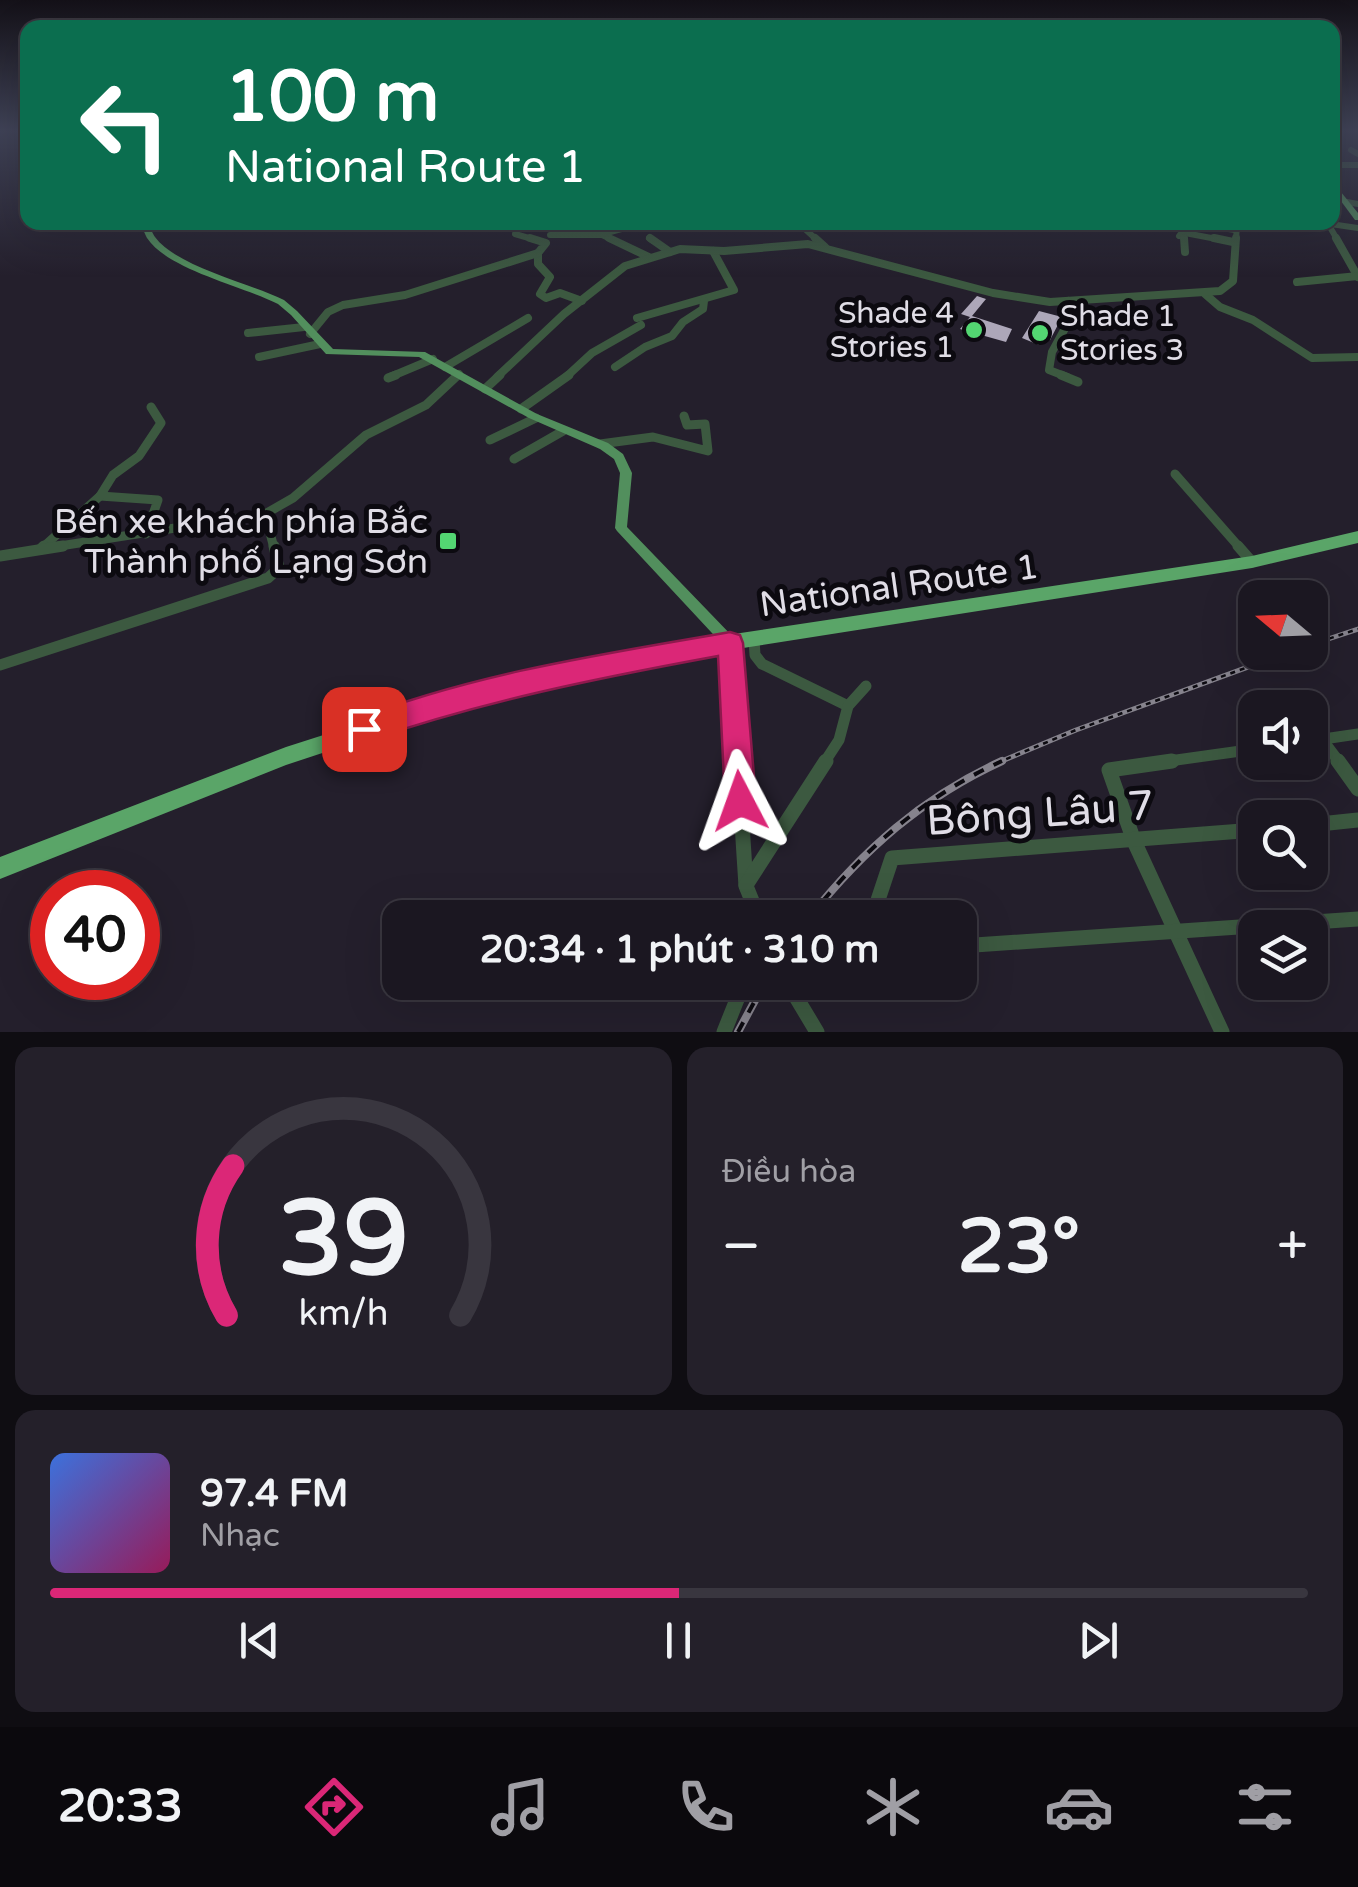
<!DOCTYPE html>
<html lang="vi">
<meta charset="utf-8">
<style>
body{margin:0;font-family:"Varela Round",sans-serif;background:#24202a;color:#f1f3f6;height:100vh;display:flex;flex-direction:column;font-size:38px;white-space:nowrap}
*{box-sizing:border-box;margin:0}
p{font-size:32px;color:#a09fa5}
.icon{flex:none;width:55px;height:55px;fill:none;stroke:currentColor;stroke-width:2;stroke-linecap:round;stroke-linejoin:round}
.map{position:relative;height:1032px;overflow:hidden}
.details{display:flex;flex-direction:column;gap:15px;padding:15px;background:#0f0d12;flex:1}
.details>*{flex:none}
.hud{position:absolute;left:20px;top:20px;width:1320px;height:210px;border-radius:20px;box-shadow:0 10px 40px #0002,0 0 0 2px #39363f;background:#0b6e4f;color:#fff;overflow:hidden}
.needle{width:65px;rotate:289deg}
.buttons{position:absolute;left:1238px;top:580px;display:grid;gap:20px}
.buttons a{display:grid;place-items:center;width:90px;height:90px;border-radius:20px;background:#1b1721;box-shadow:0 10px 40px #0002,0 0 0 2px #39363f;font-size:50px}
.speed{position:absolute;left:30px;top:870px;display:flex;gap:20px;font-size:50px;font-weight:700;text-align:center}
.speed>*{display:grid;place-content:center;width:130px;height:130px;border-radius:50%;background:#1b1721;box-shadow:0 10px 40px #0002,0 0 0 2px #39363f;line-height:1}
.speed .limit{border:15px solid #d22;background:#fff;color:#111}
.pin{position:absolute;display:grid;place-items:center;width:85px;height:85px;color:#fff;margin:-42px;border-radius:20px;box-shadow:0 5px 15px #0006}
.me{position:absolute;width:110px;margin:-55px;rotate:356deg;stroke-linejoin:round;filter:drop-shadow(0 0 8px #0008)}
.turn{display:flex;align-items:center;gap:35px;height:210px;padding:0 40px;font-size:45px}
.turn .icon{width:130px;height:130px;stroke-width:2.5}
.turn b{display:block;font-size:70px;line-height:85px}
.big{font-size:75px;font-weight:700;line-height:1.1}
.details .tile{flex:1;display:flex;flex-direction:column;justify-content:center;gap:15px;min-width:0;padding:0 35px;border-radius:20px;background:#24202a}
.details .dial{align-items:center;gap:0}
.dial svg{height:260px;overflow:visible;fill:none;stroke:#39363f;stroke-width:7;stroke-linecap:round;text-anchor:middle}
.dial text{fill:#f1f3f6;stroke:none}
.song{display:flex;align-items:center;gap:30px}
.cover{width:120px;height:120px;border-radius:15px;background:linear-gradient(135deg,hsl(220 70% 55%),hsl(330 70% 35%))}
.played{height:10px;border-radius:5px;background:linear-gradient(90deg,#db2777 50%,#39363f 50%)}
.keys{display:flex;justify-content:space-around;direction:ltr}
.heat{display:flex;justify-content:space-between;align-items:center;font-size:55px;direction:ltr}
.details .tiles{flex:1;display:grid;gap:15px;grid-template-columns:1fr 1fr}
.tile:last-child{grid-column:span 2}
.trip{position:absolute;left:382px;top:900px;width:595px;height:100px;border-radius:20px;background:#1b1721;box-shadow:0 10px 40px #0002,0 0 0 2px #39363f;font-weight:700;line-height:100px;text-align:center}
.menu{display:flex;height:160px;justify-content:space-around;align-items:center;background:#0b090d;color:#a09fa5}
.menu .icon{width:70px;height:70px}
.menu .selected{color:#db2777}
.menu b{font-size:45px;color:#f1f3f6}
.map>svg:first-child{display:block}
.building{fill:#ada7b9}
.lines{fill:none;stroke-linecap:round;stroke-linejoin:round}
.minor-far4{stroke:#3c5940;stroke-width:6}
.minor-far3{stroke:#3c5940;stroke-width:8}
.minor-far2{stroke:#3c5940;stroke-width:9}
.minor-far1{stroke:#3c5940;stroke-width:11}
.minor{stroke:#3c5940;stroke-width:15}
.major{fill:#528f5d;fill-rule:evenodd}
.highway{fill:#5aa568;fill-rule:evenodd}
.rail-far1-casing{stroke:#86838d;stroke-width:5}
.rail-casing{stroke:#86838d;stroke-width:8}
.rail-far1{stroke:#0c0a10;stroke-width:2.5;stroke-dasharray:5;stroke-linecap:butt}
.rail{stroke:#0c0a10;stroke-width:4;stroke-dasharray:11;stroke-linecap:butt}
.route{fill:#db2777;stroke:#8e194d;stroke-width:2.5}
.poi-dot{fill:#53d672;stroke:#0c0a10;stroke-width:4}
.labels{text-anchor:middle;stroke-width:10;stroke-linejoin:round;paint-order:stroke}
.far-poi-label{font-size:30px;fill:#e0dde6;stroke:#0c0a10;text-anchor:end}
.poi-label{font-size:35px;fill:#e0dde6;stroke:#0c0a10;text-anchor:end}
.street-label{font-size:35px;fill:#e0dde6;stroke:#0c0a10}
.near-street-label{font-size:42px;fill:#e0dde6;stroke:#0c0a10}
</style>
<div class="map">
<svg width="1358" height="1032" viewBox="0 0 1358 1032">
<rect width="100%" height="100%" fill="#241f2c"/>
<!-- building -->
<g class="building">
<path d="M977 296 986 299 972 316 1012 329 1006 342 960 329 970 317 961 314Z"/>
<path d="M1039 311 1062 317 1050 340 1043 338 1039 345 1022 338Z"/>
</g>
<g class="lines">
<!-- minor-far4 -->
<g class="minor-far4">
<path d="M1351 150 1358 154"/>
<path d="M1332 165H1358"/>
<path d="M1347 202 1358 204"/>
<path d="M518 222 515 234 539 241"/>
<path d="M788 222 805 229 818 241"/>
<path d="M1317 222 1358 228"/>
<path d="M1327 222 1338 241"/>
<path d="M1185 233 1227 241"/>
<path d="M603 234 647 222"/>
<path d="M1184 234V241"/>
<path d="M550 235H602L615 241"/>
<path d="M1179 236 1189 223 1235 230"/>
<path d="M649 238 653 241"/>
<path d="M1236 241 1237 222"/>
</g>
<!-- minor-far3 -->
<g class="minor-far3">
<path d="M530 238 546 243 538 253V264L550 277 540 294 546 298 560 293 582 301"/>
<path d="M609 238 649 257"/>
<path d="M650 238 670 252"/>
<path d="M815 238 825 247"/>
<path d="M1184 238 1185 252"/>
<path d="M1214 238 1233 242"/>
<path d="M1336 238 1358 277"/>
<path d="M1297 282 1358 276"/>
<path d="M1205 294 1220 307 1253 320 1312 358 1358 357"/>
<path d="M637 318 734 290 713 251"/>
<path d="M248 333 304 327"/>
<path d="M310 334 328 312 343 305 405 295 538 253"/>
<path d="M259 357 320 344"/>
<path d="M445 367 528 318"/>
<path d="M615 367 645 347 672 336 683 322 703 309 704 301"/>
<path d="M390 377 433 359"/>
<path d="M455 377 459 374"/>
<path d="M497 377 564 314 625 266 680 249 724 251 808 244 993 293 1050 302 1220 291 1233 281 1236 238"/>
<path d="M566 377 592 353 641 325"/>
<path d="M1067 377 1049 370 1052 352 1074 312 1068 301"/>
</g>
<!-- minor-far2 -->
<g class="minor-far2">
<path d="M1061 375 1078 382"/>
<path d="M388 378 396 375"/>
<path d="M485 389 500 375"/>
<path d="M521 409 569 375"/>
<path d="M490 440 536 418"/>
<path d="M600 444 653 437 708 451 705 424 687 425 684 416"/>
<path d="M514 459 563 431"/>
<path d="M1175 474 1240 548"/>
<path d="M100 496 158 500 146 534"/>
<path d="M265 514 274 548"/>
<path d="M42 548 100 496 113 475 139 456 161 423 151 407"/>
<path d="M47 548 265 514 293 498 366 435 426 405 458 375"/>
</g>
<!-- minor-far1 -->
<g class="minor-far1">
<path d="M1238 546 1252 562"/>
<path d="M41 549 44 546"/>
<path d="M0 556 63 546"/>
<path d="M754 639 755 655 762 664 848 706"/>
<path d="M730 643 738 763"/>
<path d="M0 665 268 578 279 568 274 546"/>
<path d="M1322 739 1340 763"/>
<path d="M1310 741 1358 734"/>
<path d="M824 763 839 740 848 706 866 686"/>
<path d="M1155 763 1255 749"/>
</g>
<!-- minor -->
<g class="minor">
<path d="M738 761 746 886 759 918"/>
<path d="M1172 761 1109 770 1134 841 1222 1032"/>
<path d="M1338 761 1358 789"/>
<path d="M1310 825 1358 820"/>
<path d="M746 885 826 761"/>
<path d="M872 918 892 858 1255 830"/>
<path d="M960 946 1358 919"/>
<path d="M787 982 817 1032"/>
<path d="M724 1032 744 982"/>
</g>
<!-- major -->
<g class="major">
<path d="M1332 181 1358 213V220H1355L1332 189Z"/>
<path d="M140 222H148C149 226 153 234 155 237 177 267 250 283 284 300L297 311 333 349 425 352 537 414 608 443 623 454 632 473 627 527 735 639 737 643 735 647 730 649 725 647 617 531 615 528 620 473 614 459 600 449 529 418 419 357 326 354 291 315 278 304C243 286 168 270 147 238 146 237 141 224 140 222Z"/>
</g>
<!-- highway -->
<path class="highway" d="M1358 531V543L1252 568 647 663 492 697 286 765 0 879V857L286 747 492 681 647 647 1252 556Z"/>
<!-- rail-far1 casing -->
<g class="rail-far1-casing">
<g id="rail-far1">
<path d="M1310 645 1358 629"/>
<path d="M997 763 1076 730 1289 652"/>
</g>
</g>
<!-- rail casing -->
<g class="rail-casing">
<g id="rail">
<path d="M809 918C863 850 923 797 1002 761"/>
<path d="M738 1032 765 982"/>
</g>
</g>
<!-- rail-far1 -->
<use href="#rail-far1" class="rail-far1"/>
<!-- rail -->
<use href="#rail" class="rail"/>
</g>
<!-- sky -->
<linearGradient id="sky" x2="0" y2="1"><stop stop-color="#141118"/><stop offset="0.47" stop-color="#3f4256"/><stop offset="1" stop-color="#3f4256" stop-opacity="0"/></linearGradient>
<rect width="1358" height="276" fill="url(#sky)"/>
<!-- route -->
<path class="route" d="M730 632 740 635 743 643 756 801 751 811 740 816 730 811 725 801 718 656C593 679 484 701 364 742L354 738 350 729 354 720C475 673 603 654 730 632Z"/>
<!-- markers -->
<g class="poi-dot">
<circle cx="974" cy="330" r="10"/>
<circle cx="1040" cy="333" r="10"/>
<rect x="438" y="531" width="20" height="20" rx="5"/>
</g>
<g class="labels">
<!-- far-poi labels -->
<g class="far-poi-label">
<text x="954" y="323">Shade 4<tspan x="954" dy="34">Stories 1</tspan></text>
<text x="1060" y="326" text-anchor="start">Shade 1<tspan x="1060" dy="34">Stories 3</tspan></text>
</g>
<!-- poi labels -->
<g class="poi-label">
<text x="428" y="533">Bến xe khách phía Bắc<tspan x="428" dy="40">Thành phố Lạng Sơn</tspan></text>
</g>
<!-- street labels -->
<g class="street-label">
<text transform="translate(899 585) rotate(-8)" y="12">National Route 1</text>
</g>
<!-- near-street labels -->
<g class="near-street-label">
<text transform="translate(1040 812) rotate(-4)" y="15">Bông Lâu 7</text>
</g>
</g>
</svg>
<div class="buttons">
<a><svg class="needle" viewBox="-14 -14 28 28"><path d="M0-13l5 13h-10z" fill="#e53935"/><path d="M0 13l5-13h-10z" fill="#a09fa5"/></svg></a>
<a><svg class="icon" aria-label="sound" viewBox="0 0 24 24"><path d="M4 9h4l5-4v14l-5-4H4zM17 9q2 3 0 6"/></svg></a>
<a><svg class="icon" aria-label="search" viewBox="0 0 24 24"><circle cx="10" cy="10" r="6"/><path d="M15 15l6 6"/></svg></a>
<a><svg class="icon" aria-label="layers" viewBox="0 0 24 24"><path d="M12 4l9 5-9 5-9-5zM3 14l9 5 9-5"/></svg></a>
</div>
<div class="speed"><div class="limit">40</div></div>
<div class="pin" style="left:364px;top:729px;background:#d93025"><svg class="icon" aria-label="arrive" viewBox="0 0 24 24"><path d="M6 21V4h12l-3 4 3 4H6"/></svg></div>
<svg class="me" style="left:740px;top:801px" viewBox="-20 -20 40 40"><path d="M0-17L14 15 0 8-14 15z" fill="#db2777" stroke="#fff" stroke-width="4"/></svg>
<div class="trip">20:34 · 1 phút · 310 m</div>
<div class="hud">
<div class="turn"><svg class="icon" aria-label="left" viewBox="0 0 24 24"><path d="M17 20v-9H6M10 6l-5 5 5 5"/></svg><div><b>100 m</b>National Route 1</div></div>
</div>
</div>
<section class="details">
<div class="tiles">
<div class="tile dial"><svg viewBox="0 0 100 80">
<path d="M14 69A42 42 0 1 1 86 69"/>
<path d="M14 69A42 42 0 0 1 16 23" stroke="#db2777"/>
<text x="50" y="56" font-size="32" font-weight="700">39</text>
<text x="50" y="72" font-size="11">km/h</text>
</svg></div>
<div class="tile"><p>Điều hòa</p>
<div class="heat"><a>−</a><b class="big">23°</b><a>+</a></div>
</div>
<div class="tile">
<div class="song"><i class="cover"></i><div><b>97.4 FM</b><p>Nhạc</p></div></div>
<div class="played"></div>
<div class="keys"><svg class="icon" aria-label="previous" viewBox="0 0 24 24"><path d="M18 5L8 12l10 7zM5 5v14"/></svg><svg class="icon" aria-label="pause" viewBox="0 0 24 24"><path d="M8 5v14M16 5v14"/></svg><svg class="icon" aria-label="next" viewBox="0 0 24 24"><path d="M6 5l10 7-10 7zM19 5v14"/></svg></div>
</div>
</div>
</section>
<nav class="menu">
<b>20:33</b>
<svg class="icon selected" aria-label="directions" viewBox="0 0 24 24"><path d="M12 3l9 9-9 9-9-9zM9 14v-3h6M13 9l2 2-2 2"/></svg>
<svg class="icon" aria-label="music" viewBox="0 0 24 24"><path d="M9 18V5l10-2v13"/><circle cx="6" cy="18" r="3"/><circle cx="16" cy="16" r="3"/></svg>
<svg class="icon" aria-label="phone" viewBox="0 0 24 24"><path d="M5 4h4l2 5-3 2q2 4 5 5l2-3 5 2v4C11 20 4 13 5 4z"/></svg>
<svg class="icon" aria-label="climate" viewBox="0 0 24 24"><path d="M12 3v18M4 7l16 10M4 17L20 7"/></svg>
<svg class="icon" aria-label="car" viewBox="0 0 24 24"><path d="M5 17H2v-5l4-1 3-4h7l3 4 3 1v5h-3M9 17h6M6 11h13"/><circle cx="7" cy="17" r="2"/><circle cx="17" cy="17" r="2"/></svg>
<svg class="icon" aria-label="filters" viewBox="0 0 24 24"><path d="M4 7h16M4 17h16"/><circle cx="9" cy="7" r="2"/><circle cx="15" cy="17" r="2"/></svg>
</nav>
